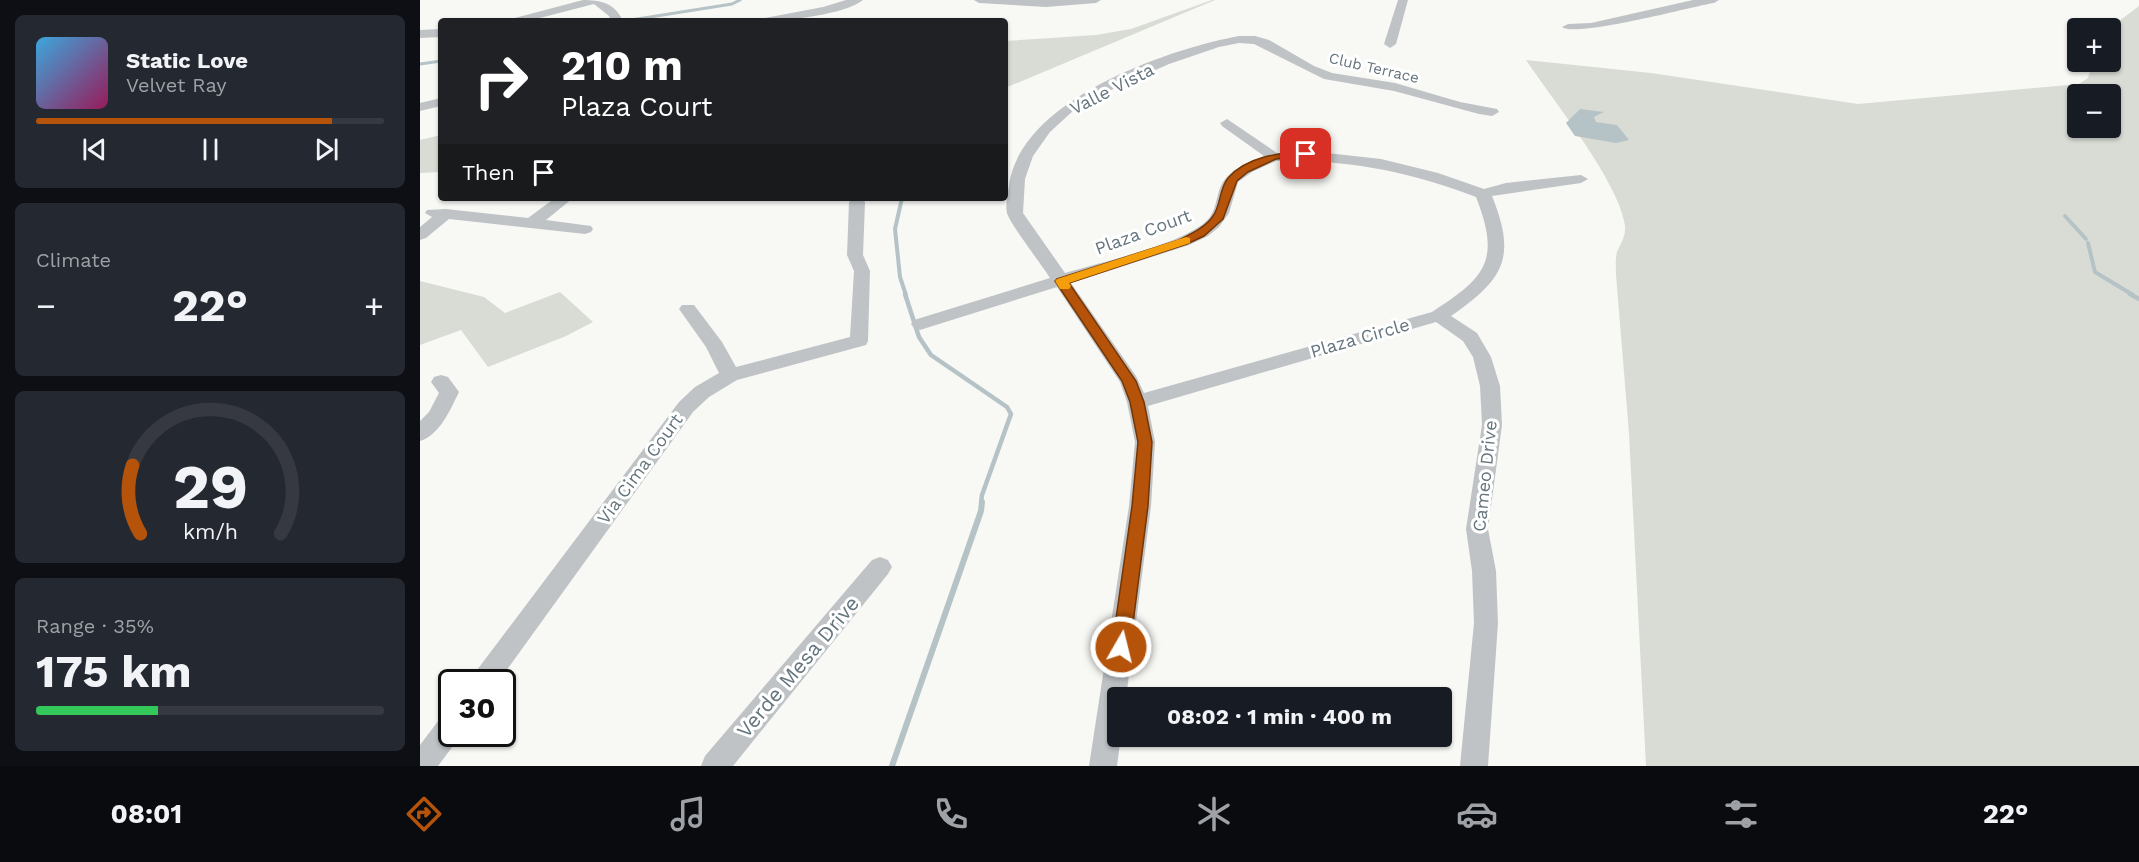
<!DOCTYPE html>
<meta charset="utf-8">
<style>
body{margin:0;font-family:"Work Sans",sans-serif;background:#242831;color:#f1f3f6;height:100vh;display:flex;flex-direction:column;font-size:22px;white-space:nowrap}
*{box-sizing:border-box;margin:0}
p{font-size:20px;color:#9ea1a6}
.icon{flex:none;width:33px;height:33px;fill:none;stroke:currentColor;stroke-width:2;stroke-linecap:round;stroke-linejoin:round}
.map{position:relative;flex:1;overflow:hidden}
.side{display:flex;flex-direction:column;gap:15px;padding:15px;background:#0d0f14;width:420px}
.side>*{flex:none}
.hud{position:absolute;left:18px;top:18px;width:570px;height:183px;border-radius:6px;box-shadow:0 2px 4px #0004;background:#202124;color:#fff;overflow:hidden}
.fabs{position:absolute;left:1647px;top:18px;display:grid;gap:12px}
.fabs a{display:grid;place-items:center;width:54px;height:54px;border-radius:6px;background:#171b24;box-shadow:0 2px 4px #0004;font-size:30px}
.speed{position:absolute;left:18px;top:669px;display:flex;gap:12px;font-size:30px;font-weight:700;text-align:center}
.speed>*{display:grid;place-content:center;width:78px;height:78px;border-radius:50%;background:#171b24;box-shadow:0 2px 4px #0004;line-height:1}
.speed .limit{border:3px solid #111;border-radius:9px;background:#fff;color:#111}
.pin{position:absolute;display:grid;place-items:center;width:51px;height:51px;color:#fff;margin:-26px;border-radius:12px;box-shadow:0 3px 9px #0006}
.me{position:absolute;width:66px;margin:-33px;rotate:8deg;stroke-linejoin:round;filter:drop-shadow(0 0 4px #0008)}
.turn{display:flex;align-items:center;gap:21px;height:126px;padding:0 24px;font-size:27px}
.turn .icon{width:78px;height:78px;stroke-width:2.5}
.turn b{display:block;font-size:42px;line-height:51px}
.then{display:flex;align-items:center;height:57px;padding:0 24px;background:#0003;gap:12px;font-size:22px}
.big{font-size:45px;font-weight:700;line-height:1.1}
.side .tile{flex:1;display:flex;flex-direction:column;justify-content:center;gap:9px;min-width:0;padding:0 21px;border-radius:9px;background:#242831}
.side .dial{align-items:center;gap:0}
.dial svg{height:156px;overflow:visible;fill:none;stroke:#363941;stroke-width:7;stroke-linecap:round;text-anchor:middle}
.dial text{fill:#f1f3f6;stroke:none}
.song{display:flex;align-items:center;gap:18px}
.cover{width:72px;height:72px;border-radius:9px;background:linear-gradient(135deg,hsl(200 70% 55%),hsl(330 70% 35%))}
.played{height:6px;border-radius:3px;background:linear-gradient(90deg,#b45309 85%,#363941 85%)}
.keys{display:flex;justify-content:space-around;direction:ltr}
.heat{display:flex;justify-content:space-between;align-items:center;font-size:33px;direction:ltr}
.charge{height:9px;border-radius:4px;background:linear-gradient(90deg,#34c759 35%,#363941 0)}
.trip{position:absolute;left:687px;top:687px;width:345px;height:60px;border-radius:6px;background:#171b24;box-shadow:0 2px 4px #0004;font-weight:700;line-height:60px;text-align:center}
.tab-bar{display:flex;height:96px;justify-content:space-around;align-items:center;background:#090b0e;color:#9ea1a6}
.tab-bar .icon{width:42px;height:42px}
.tab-bar .current{color:#b45309}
.tab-bar b{font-size:27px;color:#f1f3f6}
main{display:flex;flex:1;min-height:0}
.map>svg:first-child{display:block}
.green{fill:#d8dcd5;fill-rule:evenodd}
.water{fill:#b6c3c6}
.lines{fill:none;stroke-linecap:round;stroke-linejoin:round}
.stream-far3{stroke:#b6c3c6;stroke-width:3}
.stream-far2{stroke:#b6c3c6;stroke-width:4}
.stream-far1{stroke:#b6c3c6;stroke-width:4.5}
.stream{stroke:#b6c3c6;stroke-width:6}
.street{fill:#bfc3c6;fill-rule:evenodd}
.route{fill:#b45309;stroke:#753606;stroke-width:1.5}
.slow{fill:#f59e0b}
.labels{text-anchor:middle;stroke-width:6;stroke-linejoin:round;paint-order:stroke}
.far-street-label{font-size:15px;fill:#65757e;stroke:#fff}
.street-label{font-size:18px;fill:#65757e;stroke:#fff}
.near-street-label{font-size:21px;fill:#65757e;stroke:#fff}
</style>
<main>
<section class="side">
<div class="tile">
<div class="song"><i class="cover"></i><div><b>Static Love</b><p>Velvet Ray</p></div></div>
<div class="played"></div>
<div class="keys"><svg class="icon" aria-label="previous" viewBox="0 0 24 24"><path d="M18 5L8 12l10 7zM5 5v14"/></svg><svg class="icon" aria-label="pause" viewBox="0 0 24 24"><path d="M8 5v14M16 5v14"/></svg><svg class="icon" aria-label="next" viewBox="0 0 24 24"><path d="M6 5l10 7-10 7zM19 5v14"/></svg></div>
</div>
<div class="tile"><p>Climate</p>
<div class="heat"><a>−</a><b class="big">22°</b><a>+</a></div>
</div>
<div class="tile dial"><svg viewBox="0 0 100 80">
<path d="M14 69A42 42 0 1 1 86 69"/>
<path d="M14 69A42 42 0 0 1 10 34" stroke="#b45309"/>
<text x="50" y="56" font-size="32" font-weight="700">29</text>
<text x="50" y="72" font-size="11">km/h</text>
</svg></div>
<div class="tile"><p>Range · 35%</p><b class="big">175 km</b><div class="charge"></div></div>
</section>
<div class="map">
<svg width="1719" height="766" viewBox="0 0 1719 766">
<rect width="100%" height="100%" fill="#f8f8f5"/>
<!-- green -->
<g class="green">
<path d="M792 0H795L585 88V41L676 35 711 29Z"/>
<path d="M1719 6V766H1226L1209 433 1196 275C1196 268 1195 259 1197 252 1201 243 1206 236 1205 226 1200 183 1132 99 1106 60L1231 73 1438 104 1659 84 1668 78 1673 62H1690V28ZM1658 94H1690V128H1658Z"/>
<path d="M21 135V172L0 173V140Z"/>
<path d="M0 281 64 297 85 313 140 292 173 322 146 336 68 367 41 330 0 345Z"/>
</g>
<!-- water -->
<path class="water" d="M1160 109 1184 112 1174 117 1176 122 1197 125 1209 140 1196 143 1155 136 1146 123Z"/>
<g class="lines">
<!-- stream-far3 -->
<g class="stream-far3">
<path d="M211 20 312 4 320 0"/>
<path d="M0 64 21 61"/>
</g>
<!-- stream-far2 -->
<g class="stream-far2">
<path d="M482 198 475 229 480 277 486 295"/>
<path d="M1645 216 1666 239"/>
<path d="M1668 243 1675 272 1713 295"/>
</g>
<!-- stream-far1 -->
<g class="stream-far1">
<path d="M485 294 499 337 511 355 587 407 591 414 562 495 561 503"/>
<path d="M1710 294 1719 299"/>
</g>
<!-- stream -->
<path class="stream" d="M472 766 561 511 562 502"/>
<!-- street -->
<g class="street">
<path d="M163 0C181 0 195 3 203 21H191L189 16 174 4 108 21H89L91 19Z"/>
<path d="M426 0H443C425 15 364 21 339 21L345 18 403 7Z"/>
<path d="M554 0H681L676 3 626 7 559 3Z"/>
<path d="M978 0H988L976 44 970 48 964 44Z"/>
<path d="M1273 0H1299L1294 3C1270 7 1155 38 1142 27L1148 24 1171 23Z"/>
<path d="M21 29V37L0 38V30Z"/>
<path d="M819 36H835L849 40 894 66 912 73 975 83 1040 102 1077 109 1079 112 1072 116 1059 114 974 91 904 79 834 44 819 43 799 47 749 64 697 87 654 110 630 132 613 156 605 179 603 213 645 273C682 262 754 246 783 224 796 214 795 202 800 188 807 170 827 163 844 156L802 126 800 123 807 119 857 153H907L961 159 1018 173 1064 189 1086 183 1161 175 1168 179 1161 183 1072 196C1097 258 1084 279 1031 316L1057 333 1071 357 1080 386 1082 425 1068 529 1076 571 1078 623 1068 766H1040L1054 623 1052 571 1046 529 1062 425 1060 386 1053 357 1043 341 1016 322 728 406 735 442 731 506 706 698H698V736H701L697 766H669L709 506 715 442 707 402 700 382 637 287 500 330 494 328 491 324 494 320 630 278C622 265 590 224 587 213 585 205 588 193 589 185 601 100 745 50 819 36ZM856 161C926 159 991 172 1056 197 1081 261 1066 277 1012 312L724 393 716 376 651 283 769 245 788 236 799 227 809 213 818 182 832 172Z"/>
<path d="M21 98V106L0 111V103Z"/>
<path d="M135 198H153L126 220 171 226 173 229 171 232 165 234 29 219 6 238 0 240V227L12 217 5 213 7 210 26 209 108 218Z"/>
<path d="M434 198 442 199 445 202 443 255 450 271 448 341 446 345 317 380 289 397 273 412 78 682H50L54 674 259 402 275 387 299 373 286 347 259 309 262 305H274L302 342 316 367 430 337 434 271 427 255 429 202Z"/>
<path d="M21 375 28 377 39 392C30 410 20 435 0 441V421L9 412 19 393 11 382 14 377Z"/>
<path d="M460 557 468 560 472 567 468 574 313 766H281L285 756 452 560Z"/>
<path d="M32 713V734H42L18 766H0V745L22 716Z"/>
</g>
</g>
<!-- route -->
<path class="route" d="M886 151 889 152V156L856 159 828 172 817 181 803 219 784 236 767 244 649 283 716 381 724 402 732 442 728 506 710 647 707 652 701 654 694 652 692 647 712 506 718 442 710 402 702 381 635 281 637 279 759 240C771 234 786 227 793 216 801 205 799 189 808 178 827 156 860 153 886 151Z"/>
<!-- slow -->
<path class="slow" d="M766 237 770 238V243L649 283 651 286 649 289H640L635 281 637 279Z"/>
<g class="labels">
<!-- far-street labels -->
<g class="far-street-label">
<text transform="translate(954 68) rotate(13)" y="5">Club Terrace</text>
</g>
<!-- street labels -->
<g class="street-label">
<text transform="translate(692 89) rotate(-27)" y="6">Valle Vista</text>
<text transform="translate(723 232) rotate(-20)" y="6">Plaza Court</text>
<text transform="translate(940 338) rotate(-16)" y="6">Plaza Circle</text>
<text transform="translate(220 469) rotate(-54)" y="6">Via Cima Court</text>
<text transform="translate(1065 476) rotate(-84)" y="6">Cameo Drive</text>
</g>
<!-- near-street labels -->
<g class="near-street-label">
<text transform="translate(378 667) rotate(-50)" y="7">Verde Mesa Drive</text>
</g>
</g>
</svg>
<div class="fabs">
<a>+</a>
<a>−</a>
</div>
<div class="speed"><div class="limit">30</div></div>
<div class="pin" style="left:886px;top:154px;background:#d93025"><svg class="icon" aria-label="arrive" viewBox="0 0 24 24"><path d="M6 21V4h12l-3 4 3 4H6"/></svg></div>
<svg class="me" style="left:701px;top:647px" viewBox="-20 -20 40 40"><circle r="17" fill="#b45309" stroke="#fff" stroke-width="3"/><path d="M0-11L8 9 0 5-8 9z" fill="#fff"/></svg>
<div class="trip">08:02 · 1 min · 400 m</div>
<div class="hud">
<div class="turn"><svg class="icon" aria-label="right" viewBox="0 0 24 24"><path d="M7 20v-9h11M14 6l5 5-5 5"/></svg><div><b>210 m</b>Plaza Court</div></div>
<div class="then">Then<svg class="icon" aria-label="arrive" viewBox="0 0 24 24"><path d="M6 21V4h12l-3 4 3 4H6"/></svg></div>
</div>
</div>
</main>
<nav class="tab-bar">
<b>08:01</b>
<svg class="icon current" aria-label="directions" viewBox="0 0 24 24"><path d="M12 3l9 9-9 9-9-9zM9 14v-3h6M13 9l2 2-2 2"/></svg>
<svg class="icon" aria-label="music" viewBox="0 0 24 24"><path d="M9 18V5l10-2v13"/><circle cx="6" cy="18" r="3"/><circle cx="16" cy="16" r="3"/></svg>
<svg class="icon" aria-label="phone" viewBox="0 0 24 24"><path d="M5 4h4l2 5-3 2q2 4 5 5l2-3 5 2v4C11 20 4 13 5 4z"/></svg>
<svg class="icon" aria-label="climate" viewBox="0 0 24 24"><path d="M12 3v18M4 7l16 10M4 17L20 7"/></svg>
<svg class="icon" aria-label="car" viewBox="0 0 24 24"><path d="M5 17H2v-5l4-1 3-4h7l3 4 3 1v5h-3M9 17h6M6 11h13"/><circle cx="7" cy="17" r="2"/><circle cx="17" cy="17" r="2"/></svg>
<svg class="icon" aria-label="filters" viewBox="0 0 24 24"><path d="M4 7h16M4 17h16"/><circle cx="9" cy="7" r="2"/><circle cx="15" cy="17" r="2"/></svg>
<b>22°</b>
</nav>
